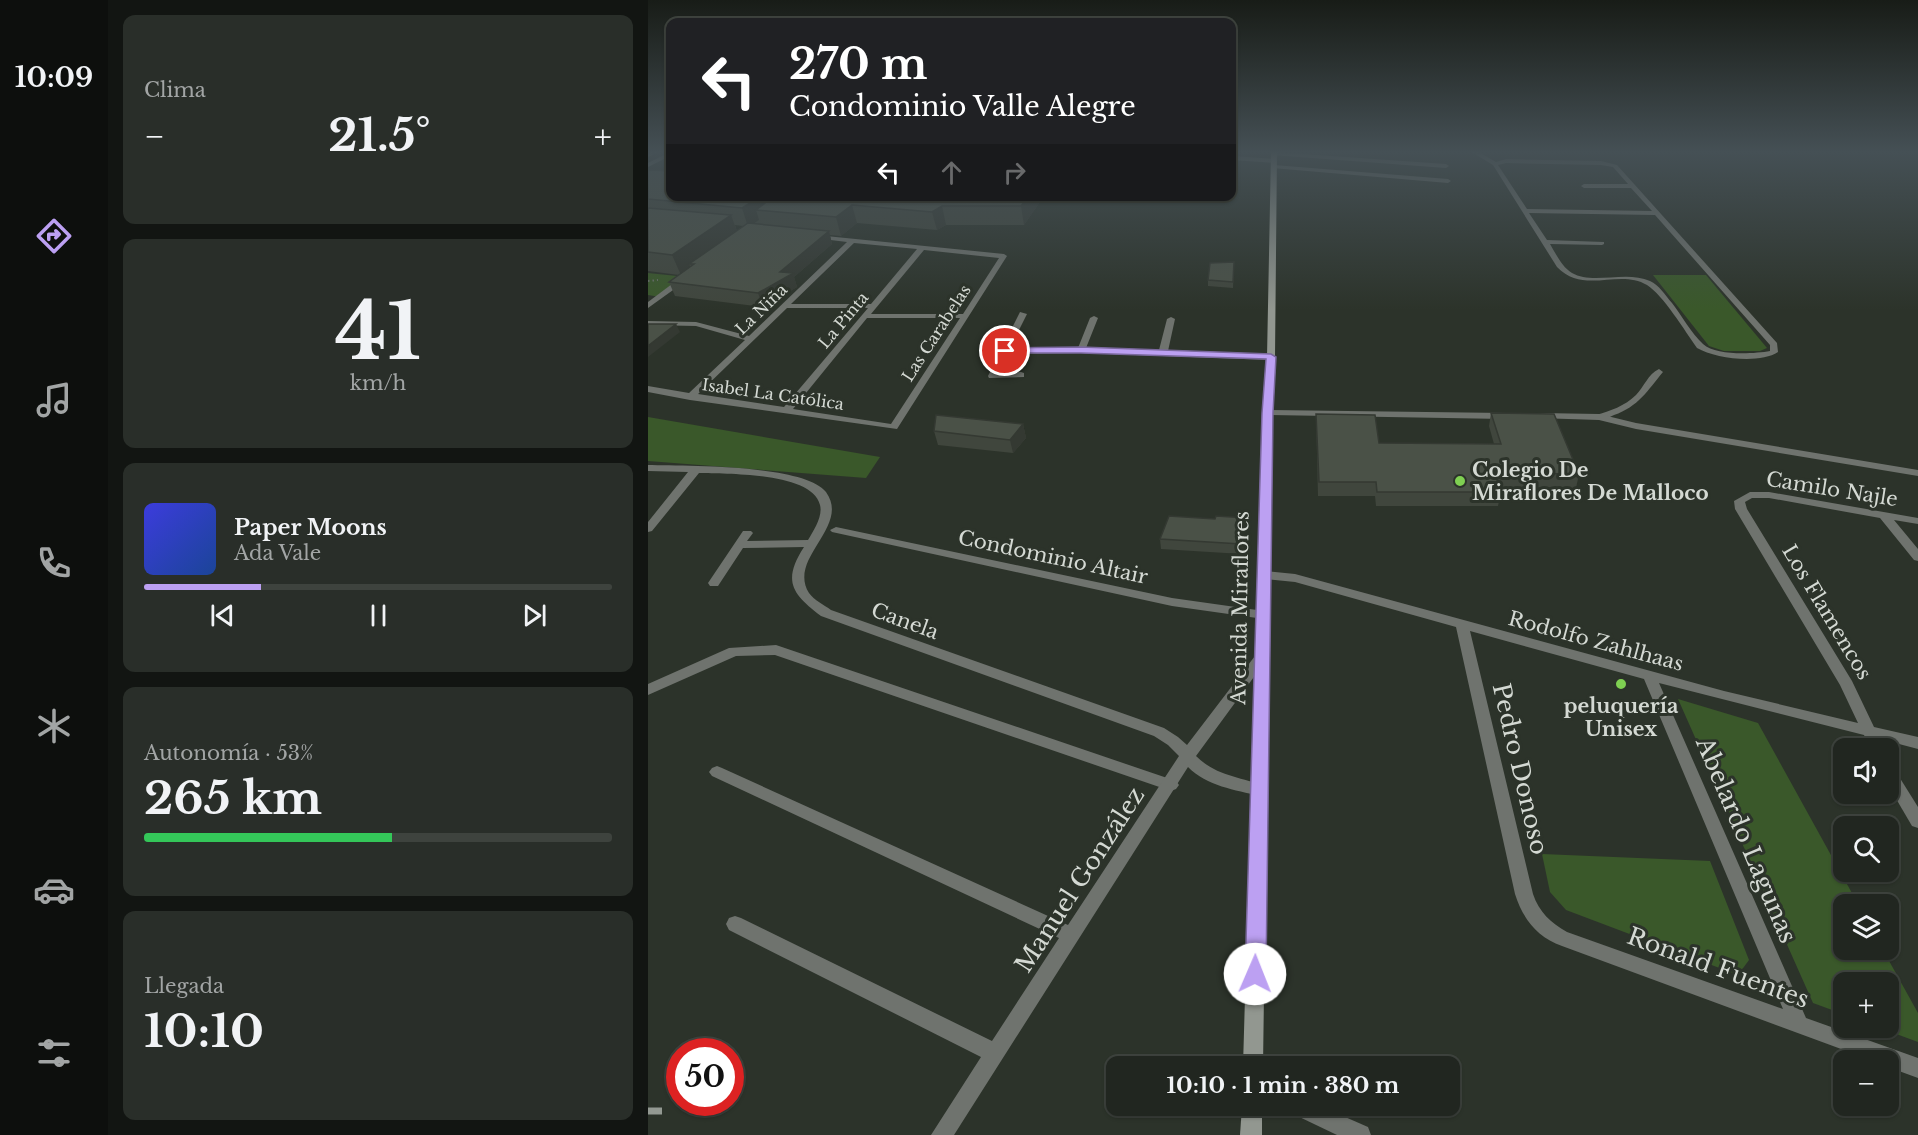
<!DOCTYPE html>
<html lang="es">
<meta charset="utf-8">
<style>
body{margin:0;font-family:"Libre Baskerville",serif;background:#292e29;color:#f1f3f6;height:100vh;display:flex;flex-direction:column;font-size:22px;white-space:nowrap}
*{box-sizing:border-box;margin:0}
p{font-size:20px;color:#a2a5a5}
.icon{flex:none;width:33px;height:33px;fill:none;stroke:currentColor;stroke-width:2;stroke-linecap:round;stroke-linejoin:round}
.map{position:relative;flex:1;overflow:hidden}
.sheet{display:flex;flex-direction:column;gap:15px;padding:15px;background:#121512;width:540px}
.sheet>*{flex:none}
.top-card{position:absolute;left:18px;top:18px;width:570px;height:183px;border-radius:12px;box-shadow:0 2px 4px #0004,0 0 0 2px #3e433e;background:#202124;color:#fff;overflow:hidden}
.buttons{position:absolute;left:1185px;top:738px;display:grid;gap:12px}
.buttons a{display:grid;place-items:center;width:66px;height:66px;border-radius:12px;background:#212620;box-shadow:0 2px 4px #0004,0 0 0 2px #3e433e;font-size:30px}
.speed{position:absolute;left:18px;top:1038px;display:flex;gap:12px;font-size:30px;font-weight:700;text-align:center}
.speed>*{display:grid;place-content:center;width:78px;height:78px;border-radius:50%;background:#212620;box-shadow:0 2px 4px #0004,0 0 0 2px #3e433e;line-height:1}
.speed .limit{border:9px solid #d22;background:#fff;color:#111}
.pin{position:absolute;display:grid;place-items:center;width:51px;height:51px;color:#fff;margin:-26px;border:3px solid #fff;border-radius:50%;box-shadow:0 2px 6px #0007}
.me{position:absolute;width:66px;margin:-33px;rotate:1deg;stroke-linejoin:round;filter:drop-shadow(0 0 4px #0008)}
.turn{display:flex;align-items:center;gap:21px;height:126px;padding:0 24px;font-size:27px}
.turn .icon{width:78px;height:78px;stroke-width:2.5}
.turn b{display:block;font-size:42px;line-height:51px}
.lanes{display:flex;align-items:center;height:57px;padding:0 24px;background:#0003;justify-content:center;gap:30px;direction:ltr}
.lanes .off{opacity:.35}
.big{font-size:45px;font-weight:700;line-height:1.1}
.sheet .tile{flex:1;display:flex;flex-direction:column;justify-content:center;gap:9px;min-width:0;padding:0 21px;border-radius:12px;background:#292e29}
.sheet .dial{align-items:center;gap:0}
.dial b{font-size:78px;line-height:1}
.song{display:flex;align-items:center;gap:18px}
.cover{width:72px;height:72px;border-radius:9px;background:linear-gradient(135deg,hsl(240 70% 55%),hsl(220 70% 35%))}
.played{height:6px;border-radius:3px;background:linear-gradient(90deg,#bca0f2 25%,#3e433e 25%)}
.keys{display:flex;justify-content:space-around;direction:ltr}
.heat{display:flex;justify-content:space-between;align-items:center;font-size:33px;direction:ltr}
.charge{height:9px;border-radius:4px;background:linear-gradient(90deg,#34c759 53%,#3e433e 0)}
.trip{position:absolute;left:458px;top:1056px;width:354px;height:60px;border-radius:12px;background:#212620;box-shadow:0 2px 4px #0004,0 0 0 2px #3e433e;font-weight:700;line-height:60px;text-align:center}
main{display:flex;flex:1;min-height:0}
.tab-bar{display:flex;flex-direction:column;width:108px;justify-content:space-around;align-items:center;background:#0d0f0d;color:#a2a5a5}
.tab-bar .icon{width:42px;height:42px}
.tab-bar .active{color:#bca0f2}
.tab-bar b{font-size:27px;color:#f1f3f6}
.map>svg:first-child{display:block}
.green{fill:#3a582a}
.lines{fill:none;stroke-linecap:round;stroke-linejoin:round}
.path{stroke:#697068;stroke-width:2;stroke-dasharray:1.5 3;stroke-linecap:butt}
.service{fill:#6f736e;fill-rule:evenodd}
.minor{fill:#6f736e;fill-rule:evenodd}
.secondary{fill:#929790;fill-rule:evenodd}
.rail{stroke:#939992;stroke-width:7;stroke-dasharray:16 16;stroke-linecap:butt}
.wall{fill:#40463d;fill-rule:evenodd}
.shaded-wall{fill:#343932}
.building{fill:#4a5147;stroke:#343932;stroke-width:1.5}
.route{fill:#bca0f2;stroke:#7a689d;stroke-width:1.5}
.poi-dot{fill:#7fd052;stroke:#2c332a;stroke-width:2}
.labels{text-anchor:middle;stroke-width:6;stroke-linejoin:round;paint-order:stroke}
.far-street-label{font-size:16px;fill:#d4d9d3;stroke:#2c332a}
.poi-label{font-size:20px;font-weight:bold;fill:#d4d9d3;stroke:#2c332a;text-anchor:start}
.street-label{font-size:20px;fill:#d4d9d3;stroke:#2c332a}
.near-street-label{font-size:24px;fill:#d4d9d3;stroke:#2c332a}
</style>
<main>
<nav class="tab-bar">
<b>10:09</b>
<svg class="icon active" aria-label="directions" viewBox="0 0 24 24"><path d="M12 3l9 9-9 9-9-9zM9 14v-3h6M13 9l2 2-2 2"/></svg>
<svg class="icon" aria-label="music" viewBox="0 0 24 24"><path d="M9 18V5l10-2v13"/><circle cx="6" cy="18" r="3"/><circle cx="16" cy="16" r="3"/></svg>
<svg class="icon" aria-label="phone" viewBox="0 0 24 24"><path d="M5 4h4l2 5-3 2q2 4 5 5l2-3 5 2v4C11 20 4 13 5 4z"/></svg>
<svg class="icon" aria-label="climate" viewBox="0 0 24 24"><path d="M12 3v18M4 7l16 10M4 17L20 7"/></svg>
<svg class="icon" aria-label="car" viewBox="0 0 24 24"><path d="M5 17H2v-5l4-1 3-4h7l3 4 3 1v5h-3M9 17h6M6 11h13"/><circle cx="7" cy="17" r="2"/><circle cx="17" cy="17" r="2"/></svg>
<svg class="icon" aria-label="filters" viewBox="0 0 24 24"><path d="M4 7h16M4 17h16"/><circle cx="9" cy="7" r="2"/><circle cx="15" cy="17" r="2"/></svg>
</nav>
<section class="sheet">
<div class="tile"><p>Clima</p>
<div class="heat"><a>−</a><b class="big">21.5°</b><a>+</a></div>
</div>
<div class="tile dial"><b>41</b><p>km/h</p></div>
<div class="tile">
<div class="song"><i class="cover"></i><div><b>Paper Moons</b><p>Ada Vale</p></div></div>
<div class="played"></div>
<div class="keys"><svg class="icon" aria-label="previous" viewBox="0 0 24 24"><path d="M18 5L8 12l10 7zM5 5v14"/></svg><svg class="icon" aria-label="pause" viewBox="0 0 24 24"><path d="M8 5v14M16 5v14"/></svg><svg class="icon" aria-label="next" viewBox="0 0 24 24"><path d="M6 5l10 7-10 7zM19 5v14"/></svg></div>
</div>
<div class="tile"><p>Autonomía · 53%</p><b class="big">265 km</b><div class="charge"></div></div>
<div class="tile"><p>Llegada</p><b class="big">10:10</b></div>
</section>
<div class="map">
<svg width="1270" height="1135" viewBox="0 0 1270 1135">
<rect width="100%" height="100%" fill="#2c332a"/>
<!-- green -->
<g class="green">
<path d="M0 273 39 277 12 297 0 295Z"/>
<path d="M1005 275H1058L1119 348 1112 351H1076L1061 346Z"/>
<path d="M0 417 232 457 218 478 0 461Z"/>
<path d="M1030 699 1110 723 1210 904H1196V950H1235L1270 1013V1042L1232 1028H1240V982H1196L1195 1014 1165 1003Z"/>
<path d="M894 854 1062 861 1101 960 1090 975 918 910 902 892Z"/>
</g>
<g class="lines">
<!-- path -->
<path class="path" d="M0 281 10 280"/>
<!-- service -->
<g class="service">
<path d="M1011 369 1015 372C1000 390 990 407 966 415 960 418 954 420 948 419V415C962 411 977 406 988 395 996 387 1000 374 1011 369Z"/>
<path d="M128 645 528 781 531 785 528 789 523 791 127 655 88 656 0 695V684L81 648Z"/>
</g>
<!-- minor -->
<g class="minor">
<path d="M5 151H12L0 157V153Z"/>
<path d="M822 151H829L848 162 858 159 953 161 969 165 1129 343 1130 352C1112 364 1068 359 1049 348 1037 331 1015 295 999 285 971 268 936 295 909 267L845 165ZM858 163 953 165 965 167 980 184H936L933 186 936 188H983L1004 211 879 209 850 165ZM881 213 1007 215 1122 345V351C1105 354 1068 356 1055 344 1043 333 1034 316 1024 303 1017 295 1011 285 1002 281 978 270 945 285 924 273 914 267 908 254 902 244L954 245 956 244V242L899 240Z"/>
<path d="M22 152V156L0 167V163Z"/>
<path d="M626 152 798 164 801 166 798 168 624 155Z"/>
<path d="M584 156 626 159 629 161 626 163 584 160Z"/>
<path d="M626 165 800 179 803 181 800 183 624 168Z"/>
<path d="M168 235 356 254 359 256 249 429 42 400 0 392V386L41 393 97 340 48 326 0 325V321L48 322 101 336 199 242 166 238V236ZM206 243 269 249 223 304H143ZM276 250 351 258 315 314H223ZM139 308H220L136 407 50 394ZM219 318H312L243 424 145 409Z"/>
<path d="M32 278 39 280 0 308V302Z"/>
<path d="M372 312 379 314 362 348H430L442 318 446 316 450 318 438 348 511 350 519 319 523 317 527 319 520 351 623 354 627 357 623 360 433 353 360 354 350 373 373 372 376 373V377L341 378 340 376Z"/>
<path d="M619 410 857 413 862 416 857 419 616 415 614 413Z"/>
<path d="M892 413 951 414 988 423 1270 470V476L988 429 951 420 889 418 887 416Z"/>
<path d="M0 465C35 466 157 464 178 492 203 527 139 558 161 593 166 600 176 605 183 610L516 728 530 737 539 745 610 652H620L622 655 548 756C568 776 592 777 618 786L620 790 618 794 612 796C587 790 559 786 540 767L306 1135H283L333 1057 81 930 78 924 81 918 87 916 93 918 344 1041 411 938 64 776 61 772 64 768 69 766 74 768 420 925 531 756 520 745 506 736 173 616C144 594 134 581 156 547L95 548 70 586H62L60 583 95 531H103L105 533 99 541 160 540C166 530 175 516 172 505 164 472 79 474 51 473L4 531 0 532V522L40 472 0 471Z"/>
<path d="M1102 492H1121L1270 518V524L1246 520 1270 549V561L1266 560 1232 518 1121 498H1104L1097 502 1099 509 1204 681 1226 727 1270 737V749L1232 739 1236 748H1222L1216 735 1011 683 1158 1018 1270 1058V1078L1240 1067V1060H1223L914 946C889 937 875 919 867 894L808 627 647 582 617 579 611 575 617 571 647 574 1076 691 1210 723 1192 685 1087 509 1086 501ZM822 631 996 679 1135 1009 919 932C903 923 891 912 885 894Z"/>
<path d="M188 527 524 598 616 611 622 615 616 619 524 606 184 532 182 530Z"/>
<path d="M1240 765 1245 767 1270 807V828L1264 826 1240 785Z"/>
<path d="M640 1106H672L720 1127 723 1135H689L643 1113Z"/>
</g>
<!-- secondary -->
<g class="secondary">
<path d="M623 151H629L627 357 624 413 615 1066H595L614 413 619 357Z"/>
<path d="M594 1106H614V1135H592Z"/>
</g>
<!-- rail -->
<path class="rail" d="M0 1111H14"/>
</g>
<!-- wall -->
<g class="wall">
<path d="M0 171 22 196H396L376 225H298L289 230 209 223 193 236 182 235 184 244 146 277 149 287 115 307 27 296 21 282 31 275 0 271ZM87 225 95 226 89 231Z"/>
<path d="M586 262 585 288 560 286V280Z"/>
<path d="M843 413 931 474 928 488 851 487 853 492 850 506H728L727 496H670L668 414 731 443 846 444 841 426Z"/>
<path d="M375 424 378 438 365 453 290 445 286 431Z"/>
<path d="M567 519 600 528 594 554 513 549 512 539Z"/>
</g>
<!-- shaded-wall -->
<g class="shaded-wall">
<path d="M114 196H115L120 211 108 210 111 220 100 227 94 208Z"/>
<path d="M381 196H396L376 225 373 206Z"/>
<path d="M204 205 209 223 193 236 188 217Z"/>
<path d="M294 206 298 225 289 230 284 212Z"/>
<path d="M83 215 90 234 46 264H41L43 268 33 275 24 255Z"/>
<path d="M181 231 184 244 146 277 149 287 115 307 110 293 132 272Z"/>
<path d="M28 324 32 332 0 357V346Z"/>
<path d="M375 424 378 438 365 453 362 440Z"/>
<path d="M600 518V528L594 554 593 544Z"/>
</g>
<!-- building -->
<g class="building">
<path d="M3 170 22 171V196H114L94 208 0 199V171Z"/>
<path d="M116 196 319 197 381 196 373 206H294L284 212 204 205 188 217 108 210 117 203 118 199Z"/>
<path d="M0 208 83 215 24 255 0 252Z"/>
<path d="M100 223 181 231 132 272 145 273 142 275 110 293 21 282 46 264H41Z"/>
<path d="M586 262 585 282 560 280 562 263Z"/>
<path d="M0 324H28L0 346Z"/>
<path d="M843 413 906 414 931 474 847 473 853 492H729L728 482H671L668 414 727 415 731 443 853 444Z"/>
<path d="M288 415 375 424 362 440 286 431Z"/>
<path d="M521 516 567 519 568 516 600 518 593 544 512 539Z"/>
</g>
<!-- sky -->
<linearGradient id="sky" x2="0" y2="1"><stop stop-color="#181c17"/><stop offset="0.49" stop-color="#455055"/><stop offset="1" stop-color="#455055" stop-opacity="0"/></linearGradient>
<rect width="1270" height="310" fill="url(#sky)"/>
<!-- route -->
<path class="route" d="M433 347 623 354 628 357 625 413 618 974 615 981 607 984 600 981 597 974 614 413 618 359 433 353H357L352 351 357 348Z"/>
<!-- markers -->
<g class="poi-dot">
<circle cx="812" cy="481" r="6"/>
<circle cx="973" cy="684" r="6"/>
</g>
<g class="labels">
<!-- far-street labels -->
<g class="far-street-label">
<text transform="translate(113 309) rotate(-44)" y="6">La Niña</text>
<text transform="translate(195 320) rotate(-50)" y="6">La Pinta</text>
<text transform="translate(288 333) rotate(-57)" y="6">Las Carabelas</text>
<text transform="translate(125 394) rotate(8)" y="6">Isabel La Católica</text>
</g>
<!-- poi labels -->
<g class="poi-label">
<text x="824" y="477">Colegio De<tspan x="824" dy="23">Miraflores De Malloco</tspan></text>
<text x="973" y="713" text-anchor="middle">peluquería<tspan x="973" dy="23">Unisex</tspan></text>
</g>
<!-- street labels -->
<g class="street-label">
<text transform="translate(1184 489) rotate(9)" y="7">Camilo Najle</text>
<text transform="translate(405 557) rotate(12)" y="7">Condominio Altair</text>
<text transform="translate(592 608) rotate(-89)" y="7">Avenida Miraflores</text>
<text transform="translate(1179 612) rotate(59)" y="7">Los Flamencos</text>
<text transform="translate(257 621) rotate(20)" y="7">Canela</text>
<text transform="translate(948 641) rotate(15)" y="7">Rodolfo Zahlhaas</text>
</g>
<!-- near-street labels -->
<g class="near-street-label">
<text transform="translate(872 769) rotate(77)" y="8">Pedro Donoso</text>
<text transform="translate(1098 840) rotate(67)" y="8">Abelardo Lagunas</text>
<text transform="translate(432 880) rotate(-57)" y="8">Manuel González</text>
<text transform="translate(1070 968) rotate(20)" y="8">Ronald Fuentes</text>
</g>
</g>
</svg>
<div class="buttons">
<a><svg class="icon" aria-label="sound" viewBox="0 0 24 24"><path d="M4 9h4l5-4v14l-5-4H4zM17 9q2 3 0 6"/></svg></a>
<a><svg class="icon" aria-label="search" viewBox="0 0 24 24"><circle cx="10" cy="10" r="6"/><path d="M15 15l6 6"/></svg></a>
<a><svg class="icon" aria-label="layers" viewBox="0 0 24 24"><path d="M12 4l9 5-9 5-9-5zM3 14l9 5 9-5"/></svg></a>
<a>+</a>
<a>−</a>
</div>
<div class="speed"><div class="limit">50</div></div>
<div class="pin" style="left:357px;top:351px;background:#d93025"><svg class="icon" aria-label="arrive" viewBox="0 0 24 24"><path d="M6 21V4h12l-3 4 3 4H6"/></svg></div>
<svg class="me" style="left:607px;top:974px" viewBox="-20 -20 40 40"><circle r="19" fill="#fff"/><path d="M0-13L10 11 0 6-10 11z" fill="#bca0f2"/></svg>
<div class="trip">10:10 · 1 min · 380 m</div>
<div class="top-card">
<div class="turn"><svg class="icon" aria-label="left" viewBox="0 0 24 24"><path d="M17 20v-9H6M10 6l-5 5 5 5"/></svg><div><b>270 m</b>Condominio Valle Alegre</div></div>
<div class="lanes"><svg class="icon" aria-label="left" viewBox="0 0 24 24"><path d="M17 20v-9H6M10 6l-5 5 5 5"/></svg><svg class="icon off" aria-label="ahead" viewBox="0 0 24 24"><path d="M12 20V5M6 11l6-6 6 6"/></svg><svg class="icon off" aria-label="right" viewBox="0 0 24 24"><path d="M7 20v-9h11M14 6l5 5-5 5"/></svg></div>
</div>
</div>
</main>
